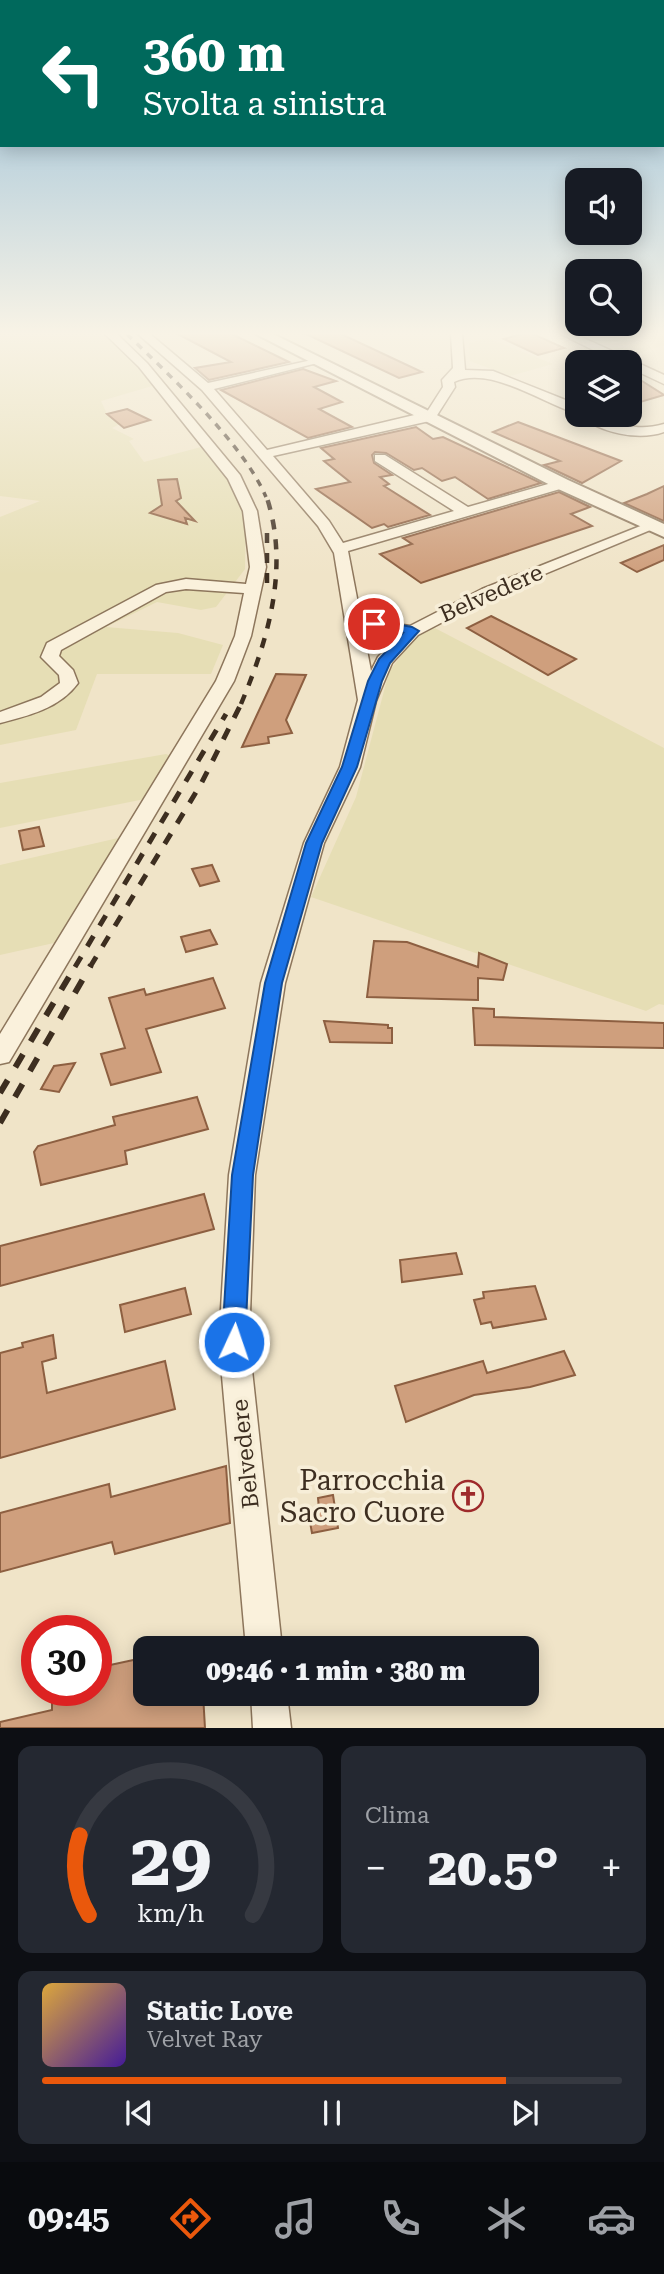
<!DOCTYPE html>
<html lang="it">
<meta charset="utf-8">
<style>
body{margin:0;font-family:"Roboto Serif",serif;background:#242831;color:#f1f3f6;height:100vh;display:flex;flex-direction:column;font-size:26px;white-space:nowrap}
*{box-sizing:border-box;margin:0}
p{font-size:23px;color:#9ea1a6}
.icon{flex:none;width:38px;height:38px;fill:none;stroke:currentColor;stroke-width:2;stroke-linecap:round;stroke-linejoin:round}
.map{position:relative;height:1728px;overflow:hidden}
.panel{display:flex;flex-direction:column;gap:18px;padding:18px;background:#0d0f14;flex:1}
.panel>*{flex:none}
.banner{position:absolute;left:0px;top:0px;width:665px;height:147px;box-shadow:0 4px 18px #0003;background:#00695c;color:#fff;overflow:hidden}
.controls{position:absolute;left:565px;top:168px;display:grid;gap:14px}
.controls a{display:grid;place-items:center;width:77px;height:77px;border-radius:14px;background:#171b24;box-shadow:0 4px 18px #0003;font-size:35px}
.speed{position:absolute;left:21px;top:1615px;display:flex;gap:14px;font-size:35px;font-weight:700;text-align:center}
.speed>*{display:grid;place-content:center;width:91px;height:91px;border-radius:50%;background:#171b24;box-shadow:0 4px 18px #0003;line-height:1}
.speed .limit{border:10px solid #d22;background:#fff;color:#111}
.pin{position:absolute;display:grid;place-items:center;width:60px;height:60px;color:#fff;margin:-30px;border:4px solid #fff;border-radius:50%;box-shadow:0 2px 7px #0007}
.me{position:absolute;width:77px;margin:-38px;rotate:3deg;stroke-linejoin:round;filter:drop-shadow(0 0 5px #0008)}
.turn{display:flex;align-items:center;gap:24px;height:147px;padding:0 28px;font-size:32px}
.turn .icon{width:91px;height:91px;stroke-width:2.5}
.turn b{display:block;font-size:49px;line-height:60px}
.big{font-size:52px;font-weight:800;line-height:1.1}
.panel .card{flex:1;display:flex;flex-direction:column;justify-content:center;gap:10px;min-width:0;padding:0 24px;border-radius:14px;background:#242831}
.panel .dial{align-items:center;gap:0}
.dial svg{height:182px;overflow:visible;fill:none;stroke:#363941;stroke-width:7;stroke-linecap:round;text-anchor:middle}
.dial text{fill:#f1f3f6;stroke:none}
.song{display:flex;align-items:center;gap:21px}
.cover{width:84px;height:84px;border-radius:10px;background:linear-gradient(135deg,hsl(40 70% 55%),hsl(260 70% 35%))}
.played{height:7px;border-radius:4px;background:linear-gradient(90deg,#ea580c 80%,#363941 80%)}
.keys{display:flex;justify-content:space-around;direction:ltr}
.heat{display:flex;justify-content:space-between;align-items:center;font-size:38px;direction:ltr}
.panel .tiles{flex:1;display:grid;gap:18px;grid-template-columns:1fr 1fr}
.card:last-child{grid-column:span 2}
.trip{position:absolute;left:133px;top:1636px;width:406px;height:70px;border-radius:14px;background:#171b24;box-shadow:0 4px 18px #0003;font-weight:800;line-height:70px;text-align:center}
.menu{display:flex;height:112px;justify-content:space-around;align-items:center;background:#090b0e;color:#9ea1a6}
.menu .icon{width:49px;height:49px}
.menu .on{color:#ea580c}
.menu b{font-size:32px;color:#f1f3f6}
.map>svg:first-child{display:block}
.farmland{fill:#e6deb5}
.building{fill:#cf9f7d;stroke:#8d5f41;stroke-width:2}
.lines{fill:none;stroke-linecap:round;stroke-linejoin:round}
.minor-casing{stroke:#8d765c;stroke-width:3}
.tertiary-casing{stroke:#8d765c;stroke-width:4}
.minor{fill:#faf1dc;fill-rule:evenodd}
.tertiary{fill:#faf1dc;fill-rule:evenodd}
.rail-far3{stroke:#3d2e20;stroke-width:3.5;stroke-dasharray:7 7;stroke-linecap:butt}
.rail-far2{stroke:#3d2e20;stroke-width:4.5;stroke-dasharray:10 10;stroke-linecap:butt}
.rail-far1{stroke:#3d2e20;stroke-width:5;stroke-dasharray:12 12;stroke-linecap:butt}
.rail{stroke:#3d2e20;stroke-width:6;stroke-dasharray:15 15;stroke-linecap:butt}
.route{fill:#1a73e8;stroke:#114b97;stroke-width:2}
.labels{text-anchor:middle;stroke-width:7;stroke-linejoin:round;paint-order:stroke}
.street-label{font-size:23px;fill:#3d2e20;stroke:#f7eed8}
.near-poi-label{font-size:28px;fill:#3d2e20;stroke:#f7eed8;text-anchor:end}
</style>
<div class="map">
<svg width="664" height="1728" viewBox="0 0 664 1728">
<rect width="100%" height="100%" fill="#f0e4c8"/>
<!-- farmland -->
<g class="farmland">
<path d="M0 334H109L130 351 159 384 101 401 107 414 120 424 112 428 134 439 129 441 144 462 205 446 246 504 245 569 216 607 201 610 157 602 106 627 178 633 223 645 211 674H97L76 730 0 745V517L40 501 0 496Z"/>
<path d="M630 334H664V345L631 356 599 342Z"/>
<path d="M488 338 553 364 510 376 470 361 469 343Z"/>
<path d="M431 626 664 748V1005L659 1004 646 1011 311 897 356 797 389 672 410 643Z"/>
<path d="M166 754 175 758 150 798 0 828V783Z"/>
<path d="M127 836 63 941 0 955V865Z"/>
</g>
<!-- building -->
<g class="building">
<path d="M176 333H230L289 362 209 380 195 368 231 362Z"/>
<path d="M304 333H339L422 372 399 378Z"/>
<path d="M525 333H531L564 348 538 355 504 339Z"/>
<path d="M303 369 336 381 314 387 342 402 319 409 352 427 308 438 221 390Z"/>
<path d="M642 381 664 395 630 405V385Z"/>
<path d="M127 409 150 420 124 428 107 414Z"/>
<path d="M518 422 621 461 582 483 544 465 560 461 493 432Z"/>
<path d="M416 427 433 439 443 437 541 483 488 499 455 477 442 481 422 468 414 470 386 453 375 452 372 455 374 463 392 475 380 477 389 484 384 486 430 515 388 527 384 524 372 528 316 489 350 482 324 461 334 459 321 448Z"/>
<path d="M177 479 181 498 176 501 195 521 185 518 187 524 150 513 162 505 158 480Z"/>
<path d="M664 486V521L624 503 647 494Z"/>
<path d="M559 492 590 507 571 514 592 526 421 583 380 554 412 544 403 538Z"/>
<path d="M664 545V560L637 572 621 563Z"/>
<path d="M491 616 576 659 548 675 467 628Z"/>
<path d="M276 674 306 675 286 720 292 733 268 737 269 743 242 747Z"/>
<path d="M39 827 44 846 23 850 19 831Z"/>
<path d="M212 865 219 881 200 886 192 869Z"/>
<path d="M210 930 217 944 186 952 181 937Z"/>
<path d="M374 941 407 942 478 967 479 953 507 964 503 980 478 978V1000L367 997Z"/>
<path d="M213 978 225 1008 146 1029 161 1072 111 1085 101 1054 125 1048 109 998 144 989 146 995Z"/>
<path d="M473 1008 494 1009V1017L664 1023V1048L475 1045Z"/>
<path d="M324 1021 388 1025V1028H392V1043L330 1042Z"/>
<path d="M75 1063 59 1092 41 1089 54 1066Z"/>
<path d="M197 1097 208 1129 125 1151 127 1164 41 1185 34 1152 38 1146 115 1125 113 1117Z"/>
<path d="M204 1194 214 1229 0 1286V1246Z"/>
<path d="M456 1253 462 1274 402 1282 400 1260Z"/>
<path d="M535 1286 546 1319 493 1328 491 1322 481 1324 474 1300 484 1298 483 1292Z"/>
<path d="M185 1288 191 1314 125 1332 120 1305Z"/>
<path d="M53 1335 56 1358 42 1362 47 1393 165 1361 175 1409 0 1458V1353L23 1347 22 1343Z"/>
<path d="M564 1351 575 1375 530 1387 474 1395 406 1422 395 1386 483 1361 487 1373Z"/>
<path d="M226 1466 230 1523 115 1554 112 1542 0 1572V1513L109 1484 111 1497Z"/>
<path d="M333 1495 338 1528 312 1533 308 1511 319 1509 318 1498Z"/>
<path d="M138 1659 140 1683 145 1682V1694H203L205 1728H0V1722L52 1710V1690H96V1668Z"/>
</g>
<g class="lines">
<!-- minor casing -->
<g class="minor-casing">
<g id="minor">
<path d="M105 334H117L147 363 240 475 257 511 266 567 251 636 234 681 9 1062 0 1064V1034L216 681 235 636 244 593 186 589 166 592 61 650 59 656 73 670 78 683C60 708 28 716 0 723V712L41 697 60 683 59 675 41 657 47 643 156 585 186 579 246 584 250 567 243 511 228 479 139 367Z"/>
<path d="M138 334H150L208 383 321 358V362L214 389 267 450 427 412 443 387 442 380 453 368 451 334H462L465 370 493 371 578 405V414C542 403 490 365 454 382L455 387 434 420 273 456 329 521 343 543 454 511 375 461V455H385L468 507 562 480 569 484 567 487 348 551 361 619 410 626 482 589 648 523 653 522 660 526 494 595 418 635 392 663 376 701 360 767 324 843 285 983 255 1175 249 1342 282 1648H246L219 1342 229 1175 261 983 304 843 340 767 358 700 334 553 318 526 202 390ZM363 629 400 634 378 657 371 671Z"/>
<path d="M561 334H575L664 375V384L630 368V362H617Z"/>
<path d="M581 415C616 415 625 435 664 424V432C639 441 599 433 581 415Z"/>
<path d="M251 1694H287L291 1728H253Z"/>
</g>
</g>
<!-- tertiary casing -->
<g class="tertiary-casing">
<path id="tertiary" d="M256 334H273L568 480 664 524V537L556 488Z"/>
</g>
<!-- minor -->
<use href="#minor" class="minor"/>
<!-- tertiary -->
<use href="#tertiary" class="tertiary"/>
<!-- rail-far3 -->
<path class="rail-far3" d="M127 334C170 376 243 443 266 497"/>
<!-- rail-far2 -->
<g class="rail-far2">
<path d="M267 533V589"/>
<path d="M241 704C269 637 290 566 266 495"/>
</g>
<!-- rail-far1 -->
<g class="rail-far1">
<path d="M75 967 226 714"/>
<path d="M90 967 201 784 242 702"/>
</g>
<!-- rail -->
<g class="rail">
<path d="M0 1093 76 965"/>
<path d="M0 1123 91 965"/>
</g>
</g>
<!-- sky -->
<linearGradient id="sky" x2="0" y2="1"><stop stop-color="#8fbad6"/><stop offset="0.58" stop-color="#f8f3e6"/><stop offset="1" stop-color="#f8f3e6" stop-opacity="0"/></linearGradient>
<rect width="664" height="575" fill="url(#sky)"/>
<!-- route -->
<path class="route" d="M374 620 412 627 419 631 390 663 382 681 357 767 322 843 282 983 253 1175 245 1342 242 1350 234 1353 226 1350 222 1342 232 1175 265 983 306 843 342 767 368 681 379 659 403 633 370 627 368 624Z"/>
<!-- icons -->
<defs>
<g id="church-ring" transform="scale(1.575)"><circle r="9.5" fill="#f7eed8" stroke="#9e2a2b" stroke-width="1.5"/><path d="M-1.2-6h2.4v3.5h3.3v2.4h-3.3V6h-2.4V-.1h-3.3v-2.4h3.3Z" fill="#9e2a2b"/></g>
</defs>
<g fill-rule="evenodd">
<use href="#church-ring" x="468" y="1496"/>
</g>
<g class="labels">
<!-- street labels -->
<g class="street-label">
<text transform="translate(491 593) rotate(-24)" y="8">Belvedere</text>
<text transform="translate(245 1454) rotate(-96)" y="8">Belvedere</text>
</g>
<!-- near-poi labels -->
<g class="near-poi-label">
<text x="445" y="1490">Parrocchia<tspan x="445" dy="32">Sacro Cuore</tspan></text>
</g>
</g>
</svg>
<div class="controls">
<a><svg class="icon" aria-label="sound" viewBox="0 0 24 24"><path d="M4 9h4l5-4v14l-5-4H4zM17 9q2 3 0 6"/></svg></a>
<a><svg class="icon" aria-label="search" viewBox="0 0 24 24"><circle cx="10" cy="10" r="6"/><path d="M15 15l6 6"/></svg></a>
<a><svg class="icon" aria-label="layers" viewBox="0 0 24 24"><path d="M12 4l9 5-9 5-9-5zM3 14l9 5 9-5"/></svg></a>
</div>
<div class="speed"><div class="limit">30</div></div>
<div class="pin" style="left:374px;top:624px;background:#d93025"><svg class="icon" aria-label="arrive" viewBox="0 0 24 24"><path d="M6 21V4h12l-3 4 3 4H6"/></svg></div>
<svg class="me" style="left:234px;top:1342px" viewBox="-20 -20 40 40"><circle r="17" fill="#1a73e8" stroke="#fff" stroke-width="3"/><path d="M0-11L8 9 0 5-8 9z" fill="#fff"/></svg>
<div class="trip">09:46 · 1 min · 380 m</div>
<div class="banner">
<div class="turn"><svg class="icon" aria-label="left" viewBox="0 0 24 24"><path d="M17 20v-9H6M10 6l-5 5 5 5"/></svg><div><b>360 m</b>Svolta a sinistra</div></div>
</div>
</div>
<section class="panel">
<div class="tiles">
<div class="card dial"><svg viewBox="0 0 100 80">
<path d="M14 69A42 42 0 1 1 86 69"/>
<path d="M14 69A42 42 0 0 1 10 34" stroke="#ea580c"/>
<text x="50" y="56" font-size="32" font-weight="700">29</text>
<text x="50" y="72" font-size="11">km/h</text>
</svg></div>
<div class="card"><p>Clima</p>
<div class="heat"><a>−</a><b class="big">20.5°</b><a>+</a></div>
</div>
<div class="card">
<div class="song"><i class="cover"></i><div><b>Static Love</b><p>Velvet Ray</p></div></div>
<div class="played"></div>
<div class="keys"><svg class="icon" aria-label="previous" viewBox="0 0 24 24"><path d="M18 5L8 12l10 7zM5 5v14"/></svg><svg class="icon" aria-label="pause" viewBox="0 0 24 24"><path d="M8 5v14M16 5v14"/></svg><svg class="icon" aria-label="next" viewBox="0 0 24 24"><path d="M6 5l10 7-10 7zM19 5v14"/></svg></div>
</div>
</div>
</section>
<nav class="menu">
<b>09:45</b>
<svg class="icon on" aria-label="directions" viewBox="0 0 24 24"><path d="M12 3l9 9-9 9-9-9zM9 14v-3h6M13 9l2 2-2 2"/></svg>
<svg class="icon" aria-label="music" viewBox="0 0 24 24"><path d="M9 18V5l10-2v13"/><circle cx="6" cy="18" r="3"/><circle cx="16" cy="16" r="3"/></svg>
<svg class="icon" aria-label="phone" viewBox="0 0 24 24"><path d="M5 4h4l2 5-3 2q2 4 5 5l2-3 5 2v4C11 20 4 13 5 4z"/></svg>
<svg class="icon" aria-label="climate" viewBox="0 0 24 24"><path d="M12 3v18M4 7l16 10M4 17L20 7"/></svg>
<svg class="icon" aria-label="car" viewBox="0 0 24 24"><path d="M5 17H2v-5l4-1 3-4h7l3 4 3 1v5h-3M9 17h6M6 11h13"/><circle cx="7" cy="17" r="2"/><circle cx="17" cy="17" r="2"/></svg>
</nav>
